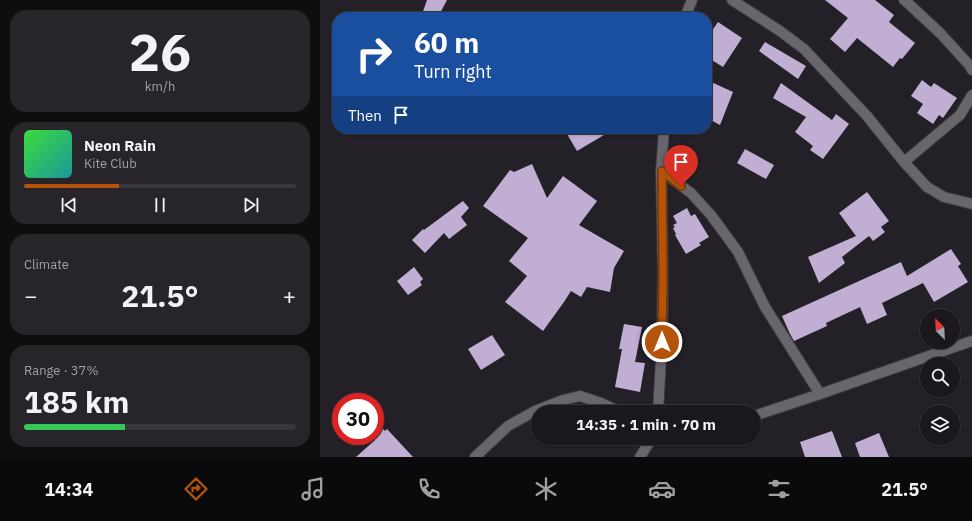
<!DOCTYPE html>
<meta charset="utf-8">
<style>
body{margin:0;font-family:"IBM Plex Sans",sans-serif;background:#27252a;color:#f1f3f6;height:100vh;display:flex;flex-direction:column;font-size:15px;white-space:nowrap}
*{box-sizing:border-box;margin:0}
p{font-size:13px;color:#9fa0a4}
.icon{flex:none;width:22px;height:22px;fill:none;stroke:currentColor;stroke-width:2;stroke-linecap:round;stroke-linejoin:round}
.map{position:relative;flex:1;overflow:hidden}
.side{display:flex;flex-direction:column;gap:10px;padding:10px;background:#0e0d10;width:320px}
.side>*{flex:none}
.hud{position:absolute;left:12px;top:12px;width:380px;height:122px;border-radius:16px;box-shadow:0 1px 3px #0004,0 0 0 1px #38373b;background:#1a4fa0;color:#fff;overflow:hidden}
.needle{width:26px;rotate:336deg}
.fabs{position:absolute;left:600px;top:309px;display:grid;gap:8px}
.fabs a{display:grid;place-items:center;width:40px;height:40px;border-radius:50%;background:#1a181d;box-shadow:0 1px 3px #0004,0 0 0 1px #38373b;font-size:20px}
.speed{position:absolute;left:12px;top:393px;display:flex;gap:8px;font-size:20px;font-weight:700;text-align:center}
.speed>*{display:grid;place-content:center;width:52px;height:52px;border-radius:50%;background:#1a181d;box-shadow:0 1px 3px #0004,0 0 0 1px #38373b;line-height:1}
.speed .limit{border:6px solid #d22;background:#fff;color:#111}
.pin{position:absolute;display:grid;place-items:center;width:34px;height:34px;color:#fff;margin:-41px -17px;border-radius:50% 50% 50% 0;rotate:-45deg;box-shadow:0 0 4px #0007}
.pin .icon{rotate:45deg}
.me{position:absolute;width:44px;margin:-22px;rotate:0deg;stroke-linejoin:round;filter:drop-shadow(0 0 3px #0008)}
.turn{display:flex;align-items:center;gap:14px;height:84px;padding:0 16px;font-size:18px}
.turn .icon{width:52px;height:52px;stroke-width:2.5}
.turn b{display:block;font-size:28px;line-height:34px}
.then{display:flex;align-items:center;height:38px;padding:0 16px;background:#0003;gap:8px;font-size:15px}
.big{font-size:30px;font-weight:800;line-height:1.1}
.side .card{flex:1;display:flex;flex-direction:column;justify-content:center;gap:6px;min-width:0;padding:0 14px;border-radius:16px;background:#27252a}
.side .dial{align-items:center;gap:0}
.dial b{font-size:52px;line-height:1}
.song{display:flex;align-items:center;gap:12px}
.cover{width:48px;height:48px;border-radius:6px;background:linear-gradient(135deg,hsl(120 70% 55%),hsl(180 70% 35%))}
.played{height:4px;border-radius:2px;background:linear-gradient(90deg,#b45309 35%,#38373b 35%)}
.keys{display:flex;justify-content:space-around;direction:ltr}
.heat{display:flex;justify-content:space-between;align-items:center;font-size:22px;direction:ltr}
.charge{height:6px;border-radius:3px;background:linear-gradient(90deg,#34c759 37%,#38373b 0)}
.trip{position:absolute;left:211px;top:405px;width:230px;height:40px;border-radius:20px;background:#1a181d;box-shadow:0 1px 3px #0004,0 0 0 1px #38373b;font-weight:800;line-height:40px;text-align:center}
.tabs{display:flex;height:64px;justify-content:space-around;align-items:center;background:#0a0a0c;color:#9fa0a4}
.tabs .icon{width:28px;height:28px}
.tabs .selected{color:#b45309}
.tabs b{font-size:18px;color:#f1f3f6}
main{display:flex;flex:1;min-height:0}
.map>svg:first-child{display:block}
.building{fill:#c0aed3}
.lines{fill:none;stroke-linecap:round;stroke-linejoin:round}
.street-casing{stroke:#3c3a40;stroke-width:12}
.street{stroke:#69656d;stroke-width:10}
.route-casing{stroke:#753606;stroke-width:10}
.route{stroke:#b45309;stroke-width:7}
</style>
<main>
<section class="side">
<div class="card dial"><b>26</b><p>km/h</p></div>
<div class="card">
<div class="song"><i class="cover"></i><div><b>Neon Rain</b><p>Kite Club</p></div></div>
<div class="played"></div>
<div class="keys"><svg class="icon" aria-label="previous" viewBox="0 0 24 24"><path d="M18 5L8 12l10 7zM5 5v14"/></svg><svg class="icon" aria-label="pause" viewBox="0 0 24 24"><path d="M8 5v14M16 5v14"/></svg><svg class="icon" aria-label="next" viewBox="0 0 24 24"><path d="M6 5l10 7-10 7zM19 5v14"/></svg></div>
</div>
<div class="card"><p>Climate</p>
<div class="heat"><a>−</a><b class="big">21.5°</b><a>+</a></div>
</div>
<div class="card"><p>Range · 37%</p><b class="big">185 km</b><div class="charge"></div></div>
</section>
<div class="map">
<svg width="652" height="457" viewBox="0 0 652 457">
<rect width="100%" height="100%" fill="#232027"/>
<!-- building -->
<g class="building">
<path d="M107 0H127L118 17H101Z"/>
<path d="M505 0H555L574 15 569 22 595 43 582 59 580 58 573 67 537 38 525 52 510 39 528 18Z"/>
<path d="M398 22 422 38 403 67 387 57V38Z"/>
<path d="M445 42 486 66 478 79 439 51Z"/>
<path d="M387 80 413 92 400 125 387 118Z"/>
<path d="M602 80 611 87 614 83 637 98 623 118 619 115 613 124 597 113 603 104 591 96Z"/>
<path d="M461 83 512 120 516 114 529 124 503 159 490 150 493 146 475 132 486 117 453 98Z"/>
<path d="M256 129H294L257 151 247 134Z"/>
<path d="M425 149 454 165 446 179 417 163Z"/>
<path d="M212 164 227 198 243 176 277 201 259 225 304 251 294 268 290 292 267 287 261 297 251 291 244 302 223 331 185 302 207 276 189 261 208 238 163 206 190 170 194 172Z"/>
<path d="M547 192 569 221 561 227 565 232 553 241 549 236 522 257 525 263 499 283 488 257 536 236 519 213Z"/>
<path d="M143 201 149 208 141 217 147 225 129 239 124 233 105 253 92 240 103 229 104 230Z"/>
<path d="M367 208 371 216 375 214 389 237 379 243 381 245 366 254 355 235 356 234 353 228 355 227 353 225 357 223 353 216Z"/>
<path d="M631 249 641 264 638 266 648 282 614 302 603 283 562 303 567 315 547 324 540 307 506 323 507 326 474 341 470 334 462 316 581 262 587 276Z"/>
<path d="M94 267 103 279 100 282 102 285 88 295 77 281Z"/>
<path d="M304 324 322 327 315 362 325 363 320 392 295 387 302 349H299Z"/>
<path d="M172 335 185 355 161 370 148 349Z"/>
<path d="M55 420 65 431 67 429 93 457H36L55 440Z"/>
<path d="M512 431 522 457H485L480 442Z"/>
<path d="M559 433 569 457H540L535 443Z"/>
</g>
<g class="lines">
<!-- street casing -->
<g class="street-casing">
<g id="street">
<path d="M412 0 460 31 484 49 547 116 584 162 607 187 624 197 652 204"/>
<path d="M584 0 590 5 621 34 650 66 652 70"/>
<path d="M365 17 372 0"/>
<path d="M584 162 640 115 652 95"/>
<path d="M341 171 371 193 391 215 418 252 445 307 500 394"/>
<path d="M338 412 342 342 343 272 341 171 344 129"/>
<path d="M434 416 500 394 652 341"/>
<path d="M155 457 188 426 215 411 243 400 260 396 281 403 300 412"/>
<path d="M320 457 332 438"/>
</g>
</g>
<!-- street -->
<use href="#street" class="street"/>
</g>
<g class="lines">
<!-- route casing -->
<g class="route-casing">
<path id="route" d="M342 342 343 272 342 171 361 186"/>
</g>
<!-- route -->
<use href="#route" class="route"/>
</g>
</svg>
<div class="fabs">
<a><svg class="needle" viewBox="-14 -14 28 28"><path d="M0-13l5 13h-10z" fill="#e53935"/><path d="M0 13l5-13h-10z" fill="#9fa0a4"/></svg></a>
<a><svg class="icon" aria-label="search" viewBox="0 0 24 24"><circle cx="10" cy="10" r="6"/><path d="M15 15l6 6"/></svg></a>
<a><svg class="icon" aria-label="layers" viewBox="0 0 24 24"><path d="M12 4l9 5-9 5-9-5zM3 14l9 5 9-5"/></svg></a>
</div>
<div class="speed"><div class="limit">30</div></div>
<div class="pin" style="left:361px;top:186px;background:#d93025"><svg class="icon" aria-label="arrive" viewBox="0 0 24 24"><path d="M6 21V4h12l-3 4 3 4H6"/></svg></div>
<svg class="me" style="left:342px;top:342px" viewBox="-20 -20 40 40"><circle r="17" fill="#b45309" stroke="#fff" stroke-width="3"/><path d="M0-11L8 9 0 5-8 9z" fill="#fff"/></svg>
<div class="trip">14:35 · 1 min · 70 m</div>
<div class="hud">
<div class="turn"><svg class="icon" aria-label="right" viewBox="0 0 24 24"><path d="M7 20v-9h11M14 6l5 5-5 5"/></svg><div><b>60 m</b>Turn right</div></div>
<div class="then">Then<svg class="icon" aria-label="arrive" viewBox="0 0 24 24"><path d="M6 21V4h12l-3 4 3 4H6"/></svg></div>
</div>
</div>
</main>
<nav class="tabs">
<b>14:34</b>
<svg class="icon selected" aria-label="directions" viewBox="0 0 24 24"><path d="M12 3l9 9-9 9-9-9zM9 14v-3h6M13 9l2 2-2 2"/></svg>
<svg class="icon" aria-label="music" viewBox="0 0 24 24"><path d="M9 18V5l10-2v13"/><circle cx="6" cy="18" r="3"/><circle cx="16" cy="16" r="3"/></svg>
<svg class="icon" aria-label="phone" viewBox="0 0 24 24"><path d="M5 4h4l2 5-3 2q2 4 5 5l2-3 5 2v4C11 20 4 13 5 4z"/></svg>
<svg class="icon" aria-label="climate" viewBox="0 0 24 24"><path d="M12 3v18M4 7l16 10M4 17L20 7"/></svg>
<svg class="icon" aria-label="car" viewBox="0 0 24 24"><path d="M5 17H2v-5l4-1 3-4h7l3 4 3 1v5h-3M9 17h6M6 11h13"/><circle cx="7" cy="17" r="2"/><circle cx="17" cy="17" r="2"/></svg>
<svg class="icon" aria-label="filters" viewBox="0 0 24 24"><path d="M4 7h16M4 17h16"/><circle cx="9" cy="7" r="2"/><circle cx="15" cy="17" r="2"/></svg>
<b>21.5°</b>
</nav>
